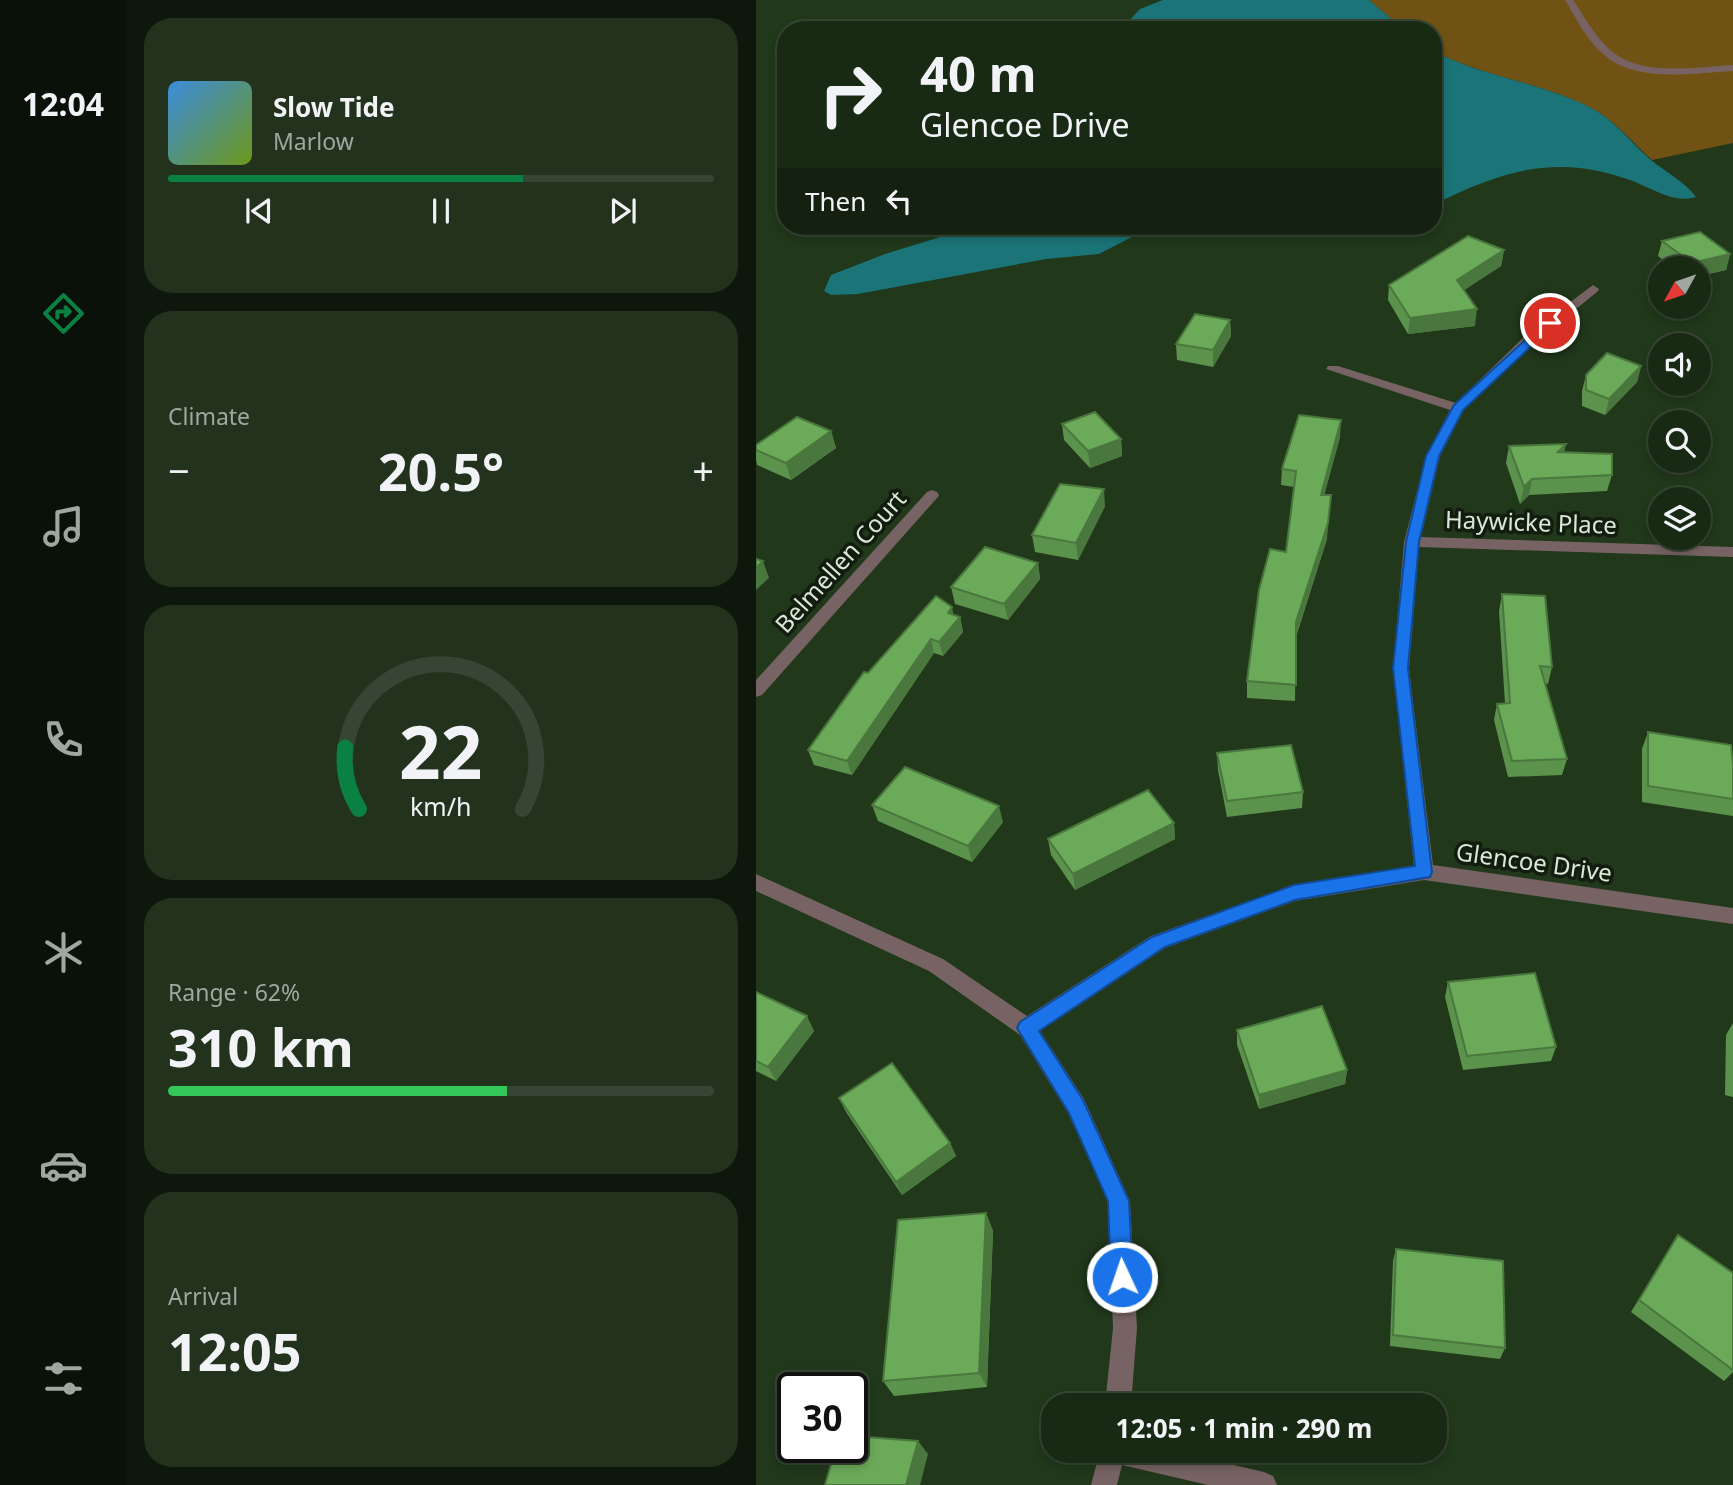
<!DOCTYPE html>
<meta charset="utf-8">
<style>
body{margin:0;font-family:"Noto Sans",sans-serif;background:#22321d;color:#f1f3f6;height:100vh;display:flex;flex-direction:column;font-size:26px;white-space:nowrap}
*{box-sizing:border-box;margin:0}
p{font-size:23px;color:#9fa7a0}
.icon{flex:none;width:38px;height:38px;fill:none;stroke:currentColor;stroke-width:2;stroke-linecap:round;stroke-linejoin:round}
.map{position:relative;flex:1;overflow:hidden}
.sheet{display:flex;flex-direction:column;gap:18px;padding:18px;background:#0e170b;width:630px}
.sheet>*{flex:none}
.top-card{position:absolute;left:21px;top:21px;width:665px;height:214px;border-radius:28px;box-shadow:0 4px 10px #0003,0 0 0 2px #374634;background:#192a14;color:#f1f3f6;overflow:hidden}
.needle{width:46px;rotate:230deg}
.buttons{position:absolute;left:892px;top:256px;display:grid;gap:14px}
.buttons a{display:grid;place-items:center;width:63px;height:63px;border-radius:50%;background:#192a14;box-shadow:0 4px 10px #0003,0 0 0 2px #374634;font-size:35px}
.speed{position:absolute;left:21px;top:1372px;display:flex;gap:14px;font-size:35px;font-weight:700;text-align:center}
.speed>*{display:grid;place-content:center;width:91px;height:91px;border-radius:50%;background:#192a14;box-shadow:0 4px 10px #0003,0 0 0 2px #374634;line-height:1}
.speed .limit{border:4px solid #111;border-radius:10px;background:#fff;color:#111}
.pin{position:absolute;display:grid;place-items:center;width:60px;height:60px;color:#fff;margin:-30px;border:4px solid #fff;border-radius:50%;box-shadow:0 2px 7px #0007}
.me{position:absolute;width:77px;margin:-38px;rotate:357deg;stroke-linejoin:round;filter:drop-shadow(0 0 5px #0008)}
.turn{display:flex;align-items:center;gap:24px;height:147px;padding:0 28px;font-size:32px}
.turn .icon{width:91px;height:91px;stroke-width:2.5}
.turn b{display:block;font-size:49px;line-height:60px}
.then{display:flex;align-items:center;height:66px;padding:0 28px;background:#0003;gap:14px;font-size:26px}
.big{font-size:52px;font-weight:700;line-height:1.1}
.sheet .widget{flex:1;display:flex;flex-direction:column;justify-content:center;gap:10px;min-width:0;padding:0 24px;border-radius:28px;background:#22321d}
.sheet .dial{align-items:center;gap:0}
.dial svg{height:182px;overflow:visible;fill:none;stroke:#374634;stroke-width:7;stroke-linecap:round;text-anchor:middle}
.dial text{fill:#f1f3f6;stroke:none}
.song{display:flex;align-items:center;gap:21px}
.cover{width:84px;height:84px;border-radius:10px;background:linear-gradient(135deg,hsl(210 70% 55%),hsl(80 70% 35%))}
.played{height:7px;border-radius:4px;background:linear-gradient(90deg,#0b8043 65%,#374634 65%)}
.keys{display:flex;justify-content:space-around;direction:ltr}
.heat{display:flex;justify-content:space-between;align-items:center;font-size:38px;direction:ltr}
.charge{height:10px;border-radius:5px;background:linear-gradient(90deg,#34c759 62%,#374634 0)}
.trip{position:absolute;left:285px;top:1393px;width:406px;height:70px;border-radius:28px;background:#192a14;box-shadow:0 4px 10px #0003,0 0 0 2px #374634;font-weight:700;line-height:70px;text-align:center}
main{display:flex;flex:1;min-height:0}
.tab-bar{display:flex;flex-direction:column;width:126px;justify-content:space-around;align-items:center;background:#0a1108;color:#9fa7a0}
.tab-bar .icon{width:49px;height:49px}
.tab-bar .selected{color:#0b8043}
.tab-bar b{font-size:32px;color:#f1f3f6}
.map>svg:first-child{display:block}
.green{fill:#715215}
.water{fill:#1b7477}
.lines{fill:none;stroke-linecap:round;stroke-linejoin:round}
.minor{fill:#776363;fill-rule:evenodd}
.wall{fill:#5b924c}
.shaded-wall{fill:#4a773e}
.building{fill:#6aaa58;stroke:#4a773e;stroke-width:2}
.route{fill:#1a73e8;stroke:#114b97;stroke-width:2}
.labels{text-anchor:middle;stroke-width:7;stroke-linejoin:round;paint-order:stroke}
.street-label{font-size:24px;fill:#dae8d6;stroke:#121c0f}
</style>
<main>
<nav class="tab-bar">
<b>12:04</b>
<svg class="icon selected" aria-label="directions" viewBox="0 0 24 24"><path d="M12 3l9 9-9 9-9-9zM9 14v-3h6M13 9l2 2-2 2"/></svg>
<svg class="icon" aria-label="music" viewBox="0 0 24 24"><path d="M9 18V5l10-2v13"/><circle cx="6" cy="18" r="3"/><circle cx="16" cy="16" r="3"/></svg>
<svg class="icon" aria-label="phone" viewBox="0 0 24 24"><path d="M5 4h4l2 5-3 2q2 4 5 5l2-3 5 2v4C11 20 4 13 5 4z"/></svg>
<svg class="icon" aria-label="climate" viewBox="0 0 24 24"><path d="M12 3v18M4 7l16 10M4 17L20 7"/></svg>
<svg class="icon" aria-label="car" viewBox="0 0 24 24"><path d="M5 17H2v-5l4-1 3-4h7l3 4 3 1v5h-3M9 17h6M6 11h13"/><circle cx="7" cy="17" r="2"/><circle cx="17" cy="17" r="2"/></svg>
<svg class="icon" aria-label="filters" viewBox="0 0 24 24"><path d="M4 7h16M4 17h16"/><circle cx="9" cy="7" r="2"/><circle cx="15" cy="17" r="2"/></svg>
</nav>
<section class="sheet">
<div class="widget">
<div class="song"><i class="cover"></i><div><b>Slow Tide</b><p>Marlow</p></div></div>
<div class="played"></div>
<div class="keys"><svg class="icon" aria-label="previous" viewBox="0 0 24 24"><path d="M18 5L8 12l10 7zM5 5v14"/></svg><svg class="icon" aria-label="pause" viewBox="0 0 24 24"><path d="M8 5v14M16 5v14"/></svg><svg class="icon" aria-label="next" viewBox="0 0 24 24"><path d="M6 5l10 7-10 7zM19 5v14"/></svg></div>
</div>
<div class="widget"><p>Climate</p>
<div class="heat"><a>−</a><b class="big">20.5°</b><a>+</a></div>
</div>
<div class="widget dial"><svg viewBox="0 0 100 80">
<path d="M14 69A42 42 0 1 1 86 69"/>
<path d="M14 69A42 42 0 0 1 8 42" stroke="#0b8043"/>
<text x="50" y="56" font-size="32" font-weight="700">22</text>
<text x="50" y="72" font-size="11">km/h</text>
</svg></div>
<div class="widget"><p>Range · 62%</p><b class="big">310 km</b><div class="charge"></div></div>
<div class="widget"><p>Arrival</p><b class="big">12:05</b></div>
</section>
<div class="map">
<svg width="977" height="1485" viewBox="0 0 977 1485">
<rect width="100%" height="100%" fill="#21381b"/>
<!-- green -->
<path class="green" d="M613 0H977V143L896 160C878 144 860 122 839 110 788 82 729 78 677 51V30H648Z"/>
<!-- water -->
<g class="water">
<path d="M407 0H613L648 30H374L371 23 384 9Z"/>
<path d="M677 51C729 78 787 82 839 110 860 122 876 144 895 160 911 173 928 181 940 197 917 204 896 188 874 180 800 153 745 171 677 205Z"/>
<path d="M220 226H397L343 254 290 259 102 294 75 295 68 291 75 275 129 254Z"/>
</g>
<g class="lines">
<!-- minor -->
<g class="minor">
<path d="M809 0H817C828 16 838 35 852 48 883 78 938 67 977 65V71C936 73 879 84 846 53 830 39 820 18 809 0Z"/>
<path d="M837 285 843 289 841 292 778 343 708 410 684 456 665 537 977 547V557L663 547 653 669 677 865 977 908V924L668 880 539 901 409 948 284 1031 328 1099 374 1201 381 1328 375 1405H349L357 1328 352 1201 312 1113 264 1035 173 971 0 891V874L187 959 271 1016 395 936 538 885 658 866 637 669 648 542 670 456 694 410 570 369 572 366H582L700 403 768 337Z"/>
<path d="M176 490 181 492 183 495 181 498 6 695 0 697V680L171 492Z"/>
<path d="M344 1451H417L508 1472 517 1476 521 1485H452L366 1465 361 1485H335Z"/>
</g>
</g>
<!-- wall -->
<g class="wall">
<path d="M906 241 974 254 970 270 943 276V268H917L902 256Z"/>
<path d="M748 250 745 266 708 290 719 326 652 334 632 300 633 285Z"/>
<path d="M474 320 475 336 457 367 421 360 420 344Z"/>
<path d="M885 366 881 382 849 415 826 406V391L830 375Z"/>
<path d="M306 424 365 439 366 456 334 468 308 440Z"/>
<path d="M75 431 80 448 35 480 1 465 0 460V445Z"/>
<path d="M584 437 568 495 571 539 540 637 539 701 491 698V681L530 552 538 487 525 485 526 469Z"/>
<path d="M810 444 808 452 856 475 851 491 773 495 764 504 750 463 753 446Z"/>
<path d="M349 506 322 560 279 552 276 535Z"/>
<path d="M282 563 284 579 252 620 199 604 195 587Z"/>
<path d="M746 594 796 667 792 684 789 683 811 759 806 775 752 777 738 720 741 704 749 703 743 611Z"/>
<path d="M198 615 204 617 207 632 187 656 178 653 96 775 58 765 52 750 112 673Z"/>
<path d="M892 732 977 765V816L886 802V749Z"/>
<path d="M461 753 547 792 546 808 471 817 462 770Z"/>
<path d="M116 805 247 822 216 862 122 821Z"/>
<path d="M418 823 419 839 319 890 295 855 292 839Z"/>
<path d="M692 982 800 1047 795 1061 707 1070 689 997Z"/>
<path d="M0 992 58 1031 20 1081 0 1071Z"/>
<path d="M977 1023V1097L969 1095 970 1035Z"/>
<path d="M481 1030 591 1070 589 1084 503 1109 481 1045Z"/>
<path d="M83 1098 194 1143 200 1156 146 1195 90 1112Z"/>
<path d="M230 1213 237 1231 231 1387 138 1396 127 1381Z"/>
<path d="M922 1235 977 1273V1372L968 1381 875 1312Z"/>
<path d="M640 1249 749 1348 744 1359 634 1346 637 1261Z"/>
</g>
<!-- shaded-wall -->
<g class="shaded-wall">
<path d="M748 250 745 266 699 296 701 280Z"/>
<path d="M974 254 970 270 943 276V268H934L936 263Z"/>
<path d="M721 309 719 326 652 334 654 318Z"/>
<path d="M474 320 475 336 457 367V350Z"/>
<path d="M885 366 881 382 849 415 853 399Z"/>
<path d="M585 420 584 437 564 511 565 495Z"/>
<path d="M75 431 80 448 35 480 30 463Z"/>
<path d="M365 439 366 456 334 468 332 451Z"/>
<path d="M810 444 806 460 802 452Z"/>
<path d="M776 479 773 495 764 504 768 487Z"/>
<path d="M348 489 349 506 322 560 320 543Z"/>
<path d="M575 495 571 539 539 638 540 622Z"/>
<path d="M7 561 13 578 0 590V568Z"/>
<path d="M282 563 284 579 252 620 248 604Z"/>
<path d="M196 607 199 622 204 617 207 632 187 656 183 642 192 613Z"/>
<path d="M175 639 178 653 96 775 91 761Z"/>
<path d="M243 806 247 822 216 862 212 846Z"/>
<path d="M418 823 419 839 319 890 317 874Z"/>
<path d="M51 1016 58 1031 20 1081 12 1067Z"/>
<path d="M591 1070 589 1084 503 1109V1095Z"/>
<path d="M194 1143 200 1156 146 1195 140 1182Z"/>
<path d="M230 1213 237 1231 231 1387 223 1373Z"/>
<path d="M162 1441 172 1454 164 1485H150Z"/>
</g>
<!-- building -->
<g class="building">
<path d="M944 232 974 254 936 263 906 241Z"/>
<path d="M712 236 748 250 701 280 721 309 654 318 633 285Z"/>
<path d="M439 314 474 320 457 350 420 344Z"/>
<path d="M851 353 885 366 853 399 830 390V375Z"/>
<path d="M339 412 365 439 332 451 306 424Z"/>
<path d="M543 415 585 420 565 495H575L572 523 540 622V685L491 681 503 590 514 549 530 552 540 471 526 469Z"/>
<path d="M41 417 75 431 30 463 0 450V445Z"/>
<path d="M810 444 802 452 856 454V475L776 479 768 487 753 446Z"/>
<path d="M304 484 348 489 320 543 276 535Z"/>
<path d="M229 547 282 563 248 604 195 587Z"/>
<path d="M0 559 7 561 0 568Z"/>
<path d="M746 594 789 596 796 667 784 666 811 759 756 761 741 704 754 703Z"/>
<path d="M180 596 196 607 192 613 204 617 183 642 175 639 91 761 52 750 108 672 112 673Z"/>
<path d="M892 732 975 745 977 765V799L892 786Z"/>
<path d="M535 745 547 792 471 801 461 753Z"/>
<path d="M149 767 243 806 212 846 116 805Z"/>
<path d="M392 790 418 823 317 874 292 839Z"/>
<path d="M779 973 800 1047 711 1056 692 982Z"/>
<path d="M0 992 51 1016 12 1067 0 1061Z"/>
<path d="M566 1006 591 1070 503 1095 481 1030Z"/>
<path d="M136 1063 194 1143 140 1182 83 1098Z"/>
<path d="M230 1213 223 1373 127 1381 142 1220Z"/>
<path d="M922 1235 977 1273V1370L883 1300Z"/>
<path d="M640 1249 747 1261 749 1348 637 1335Z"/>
<path d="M96 1436 162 1441 150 1485H69L80 1447H96Z"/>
</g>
<!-- route -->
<path class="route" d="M790 321 800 323 707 410 683 456 663 542 652 668 676 872 674 877 539 900 409 947 283 1031 327 1100 373 1201 377 1277 374 1285 366 1288 359 1285 355 1277 352 1201 313 1113 261 1028 264 1022 396 937 538 885 659 866 637 668 650 542 670 456 698 405Z"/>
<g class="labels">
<!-- street labels -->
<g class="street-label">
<text transform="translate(775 523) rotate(2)" y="8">Haywicke Place</text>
<text transform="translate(85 562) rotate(-48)" y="8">Belmellen Court</text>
<text transform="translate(778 863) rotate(8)" y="8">Glencoe Drive</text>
</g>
</g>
</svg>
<div class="buttons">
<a><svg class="needle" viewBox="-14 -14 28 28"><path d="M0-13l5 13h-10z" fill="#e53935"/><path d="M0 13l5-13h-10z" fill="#9fa7a0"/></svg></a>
<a><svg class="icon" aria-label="sound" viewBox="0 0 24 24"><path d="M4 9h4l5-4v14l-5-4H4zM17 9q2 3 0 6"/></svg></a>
<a><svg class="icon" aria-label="search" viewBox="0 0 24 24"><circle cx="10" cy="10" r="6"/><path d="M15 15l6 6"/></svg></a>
<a><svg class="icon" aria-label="layers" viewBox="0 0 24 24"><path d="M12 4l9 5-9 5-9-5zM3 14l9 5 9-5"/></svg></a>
</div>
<div class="speed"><div class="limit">30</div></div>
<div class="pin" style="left:794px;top:323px;background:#d93025"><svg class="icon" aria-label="arrive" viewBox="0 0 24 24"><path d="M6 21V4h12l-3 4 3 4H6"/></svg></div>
<svg class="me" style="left:366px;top:1277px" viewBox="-20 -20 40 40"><circle r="17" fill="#1a73e8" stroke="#fff" stroke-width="3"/><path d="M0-11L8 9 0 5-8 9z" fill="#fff"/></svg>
<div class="trip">12:05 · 1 min · 290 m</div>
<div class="top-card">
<div class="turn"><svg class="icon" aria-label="right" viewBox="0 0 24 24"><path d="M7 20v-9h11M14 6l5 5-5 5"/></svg><div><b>40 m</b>Glencoe Drive</div></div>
<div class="then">Then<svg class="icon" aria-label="left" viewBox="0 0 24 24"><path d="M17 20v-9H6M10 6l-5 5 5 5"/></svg></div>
</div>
</div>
</main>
